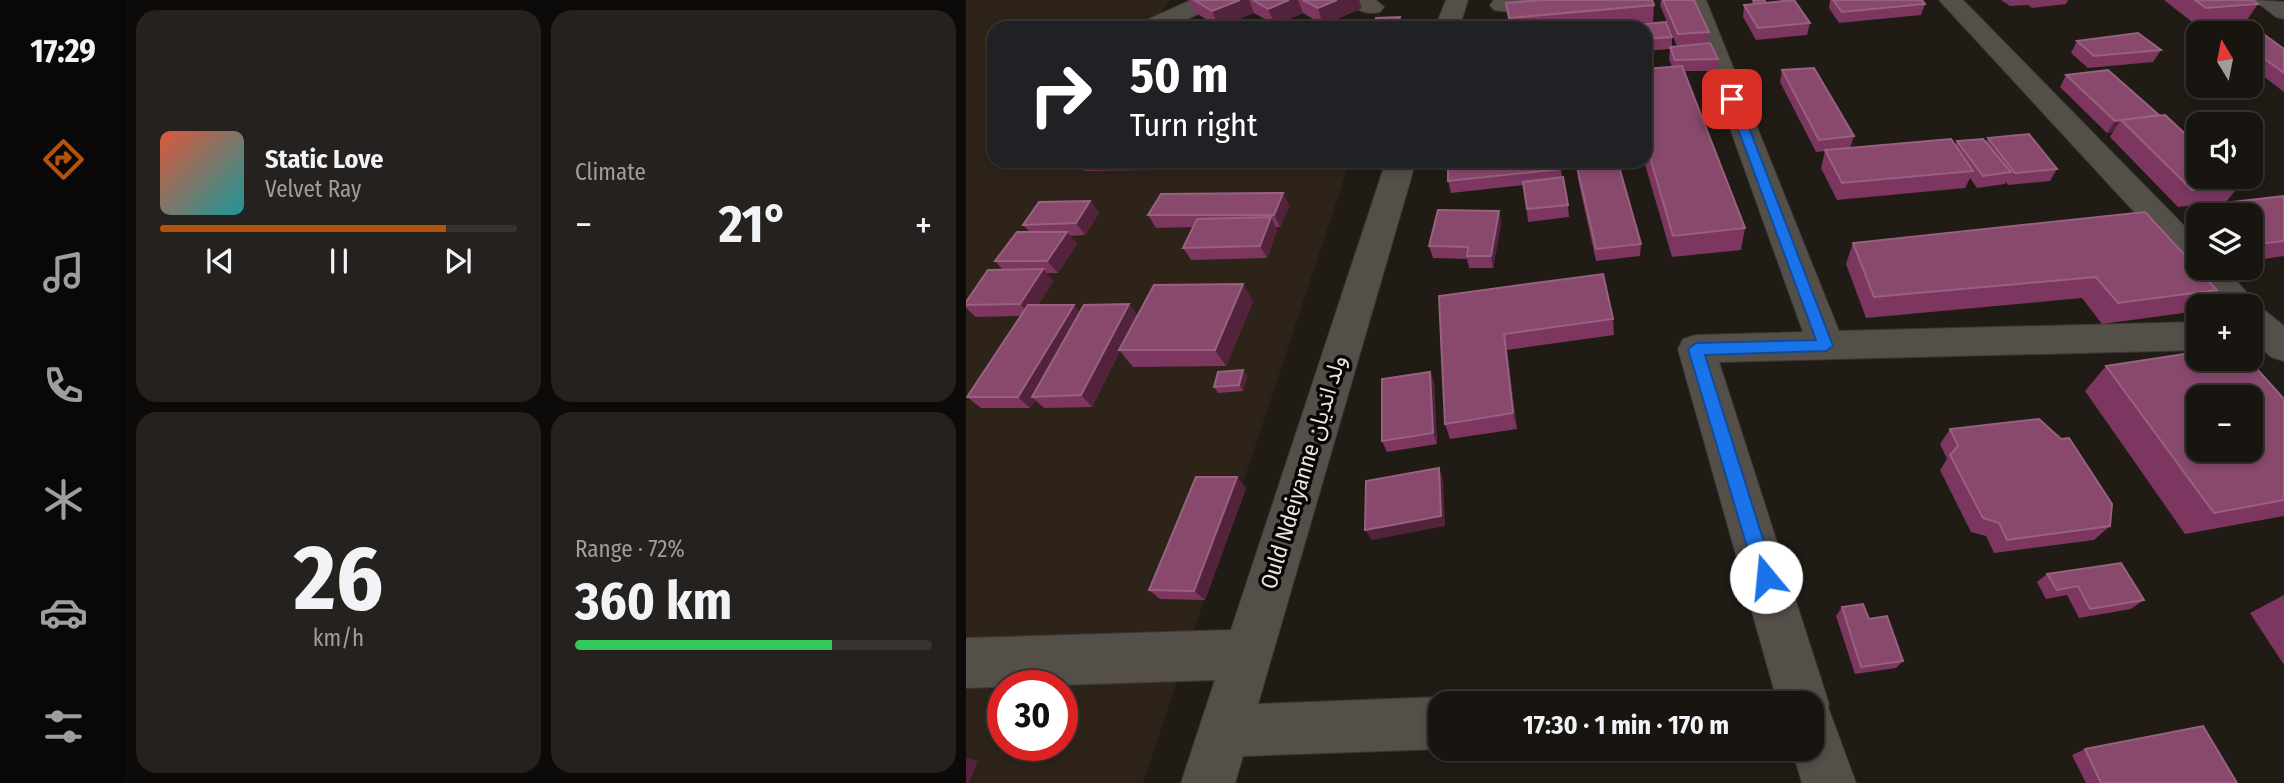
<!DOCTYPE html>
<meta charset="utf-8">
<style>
body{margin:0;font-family:"Fira Sans Condensed","Noto Sans Arabic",sans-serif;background:#25211e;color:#f1f3f6;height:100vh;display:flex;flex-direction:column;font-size:26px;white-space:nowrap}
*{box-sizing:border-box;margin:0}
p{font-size:23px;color:#9f9e9f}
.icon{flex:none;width:38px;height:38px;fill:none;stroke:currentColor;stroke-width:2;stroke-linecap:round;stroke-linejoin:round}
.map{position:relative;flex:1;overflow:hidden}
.drawer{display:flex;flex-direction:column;gap:10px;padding:10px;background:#0d0b09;width:840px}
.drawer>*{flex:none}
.banner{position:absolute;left:21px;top:21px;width:665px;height:147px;border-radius:21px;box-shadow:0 4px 10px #0003,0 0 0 2px #363330;background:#202124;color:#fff;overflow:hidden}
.needle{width:46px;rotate:350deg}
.fabs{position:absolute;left:1220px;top:21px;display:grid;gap:14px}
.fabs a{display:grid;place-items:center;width:77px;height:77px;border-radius:14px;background:#181410;box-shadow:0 4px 10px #0003,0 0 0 2px #363330;font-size:35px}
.speed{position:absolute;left:21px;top:670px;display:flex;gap:14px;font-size:35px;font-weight:700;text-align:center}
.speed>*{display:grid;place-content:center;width:91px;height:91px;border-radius:50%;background:#181410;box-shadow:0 4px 10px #0003,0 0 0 2px #363330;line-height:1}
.speed .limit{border:10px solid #d22;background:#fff;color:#111}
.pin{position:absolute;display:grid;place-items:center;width:60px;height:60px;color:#fff;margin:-30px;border-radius:14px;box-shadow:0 4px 10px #0006}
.me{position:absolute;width:77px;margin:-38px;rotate:343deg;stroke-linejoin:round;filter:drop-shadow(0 0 5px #0008)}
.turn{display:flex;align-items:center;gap:24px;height:147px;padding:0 28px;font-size:32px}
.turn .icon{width:91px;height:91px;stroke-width:2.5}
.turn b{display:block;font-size:49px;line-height:60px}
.big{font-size:52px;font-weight:700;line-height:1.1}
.drawer .tile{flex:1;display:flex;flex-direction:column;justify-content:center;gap:10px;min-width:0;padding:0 24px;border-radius:21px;background:#25211e}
.drawer .dial{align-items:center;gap:0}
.dial b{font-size:91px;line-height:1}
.song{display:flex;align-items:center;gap:21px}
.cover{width:84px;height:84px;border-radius:10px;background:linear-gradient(135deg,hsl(10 70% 55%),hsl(180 70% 35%))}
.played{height:7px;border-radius:4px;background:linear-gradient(90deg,#b45309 80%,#363330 80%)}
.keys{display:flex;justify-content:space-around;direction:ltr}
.heat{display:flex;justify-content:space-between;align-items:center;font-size:38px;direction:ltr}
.charge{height:10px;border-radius:5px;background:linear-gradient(90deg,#34c759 72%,#363330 0)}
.drawer .tiles{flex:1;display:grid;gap:10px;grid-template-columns:repeat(2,1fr)}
.trip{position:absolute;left:462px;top:691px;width:396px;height:70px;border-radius:21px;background:#181410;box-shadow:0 4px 10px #0003,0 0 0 2px #363330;font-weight:700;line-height:70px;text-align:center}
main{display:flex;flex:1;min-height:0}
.dock{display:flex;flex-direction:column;width:126px;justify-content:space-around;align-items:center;background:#0a0806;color:#9f9e9f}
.dock .icon{width:49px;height:49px}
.dock .on{color:#b45309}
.dock b{font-size:32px;color:#f1f3f6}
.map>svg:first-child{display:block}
.built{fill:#2d2319;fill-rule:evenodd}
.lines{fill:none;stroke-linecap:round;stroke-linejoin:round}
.minor-casing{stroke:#3b3734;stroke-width:2}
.minor{fill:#554f49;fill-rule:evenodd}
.wall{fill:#7c365f}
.shaded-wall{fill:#52233b}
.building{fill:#88496d;stroke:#97617f;stroke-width:2;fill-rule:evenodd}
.route{fill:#1a73e8;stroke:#114b97;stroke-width:2}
.labels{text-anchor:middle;stroke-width:7;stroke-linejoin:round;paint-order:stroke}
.street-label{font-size:23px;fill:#e8e5e1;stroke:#080605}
</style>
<main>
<nav class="dock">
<b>17:29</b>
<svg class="icon on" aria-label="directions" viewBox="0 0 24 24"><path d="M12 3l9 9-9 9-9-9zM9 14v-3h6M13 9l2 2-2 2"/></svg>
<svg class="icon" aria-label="music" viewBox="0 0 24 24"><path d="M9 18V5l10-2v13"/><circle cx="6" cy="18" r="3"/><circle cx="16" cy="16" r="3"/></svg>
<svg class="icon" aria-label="phone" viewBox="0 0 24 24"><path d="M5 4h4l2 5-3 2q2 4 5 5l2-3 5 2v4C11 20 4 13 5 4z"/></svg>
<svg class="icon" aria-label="climate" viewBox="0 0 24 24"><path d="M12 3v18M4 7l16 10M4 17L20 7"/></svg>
<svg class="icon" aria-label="car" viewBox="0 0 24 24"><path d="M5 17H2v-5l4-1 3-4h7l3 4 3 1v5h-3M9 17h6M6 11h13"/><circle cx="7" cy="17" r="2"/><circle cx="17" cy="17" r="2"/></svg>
<svg class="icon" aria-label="filters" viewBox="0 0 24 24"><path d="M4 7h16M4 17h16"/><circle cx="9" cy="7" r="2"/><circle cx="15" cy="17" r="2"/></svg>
</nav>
<section class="drawer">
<div class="tiles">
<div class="tile">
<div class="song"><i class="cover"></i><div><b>Static Love</b><p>Velvet Ray</p></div></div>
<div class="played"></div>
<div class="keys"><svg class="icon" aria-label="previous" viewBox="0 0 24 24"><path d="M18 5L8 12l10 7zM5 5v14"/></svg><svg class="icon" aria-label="pause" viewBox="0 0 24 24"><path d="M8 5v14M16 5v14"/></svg><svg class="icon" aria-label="next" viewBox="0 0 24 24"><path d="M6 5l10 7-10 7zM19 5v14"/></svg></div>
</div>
<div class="tile"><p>Climate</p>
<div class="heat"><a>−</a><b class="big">21°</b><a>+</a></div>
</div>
<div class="tile dial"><b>26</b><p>km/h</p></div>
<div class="tile"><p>Range · 72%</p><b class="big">360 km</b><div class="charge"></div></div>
</div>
</section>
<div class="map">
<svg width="1318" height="783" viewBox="0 0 1318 783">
<rect width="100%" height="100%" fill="#201b15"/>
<!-- built -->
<path class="built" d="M0 0H205L181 28H28V161H384L177 783H0ZM37 686H96V746H37Z"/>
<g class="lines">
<!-- minor casing -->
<g class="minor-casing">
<g id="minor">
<path d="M225 0H255L252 5 202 28H171L174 23Z"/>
<path d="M382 0H410L418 7 414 12C402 15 389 11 382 0Z"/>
<path d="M480 0H502L493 28H469Z"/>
<path d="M528 0H594L591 5C573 9 546 14 528 10L524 5Z"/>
<path d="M718 0H740L873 331 1232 322V350L753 362 863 704 862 707 890 783H836L826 749H845V704H812L712 349 717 339 730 335 837 332Z"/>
<path d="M973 0H997L1232 240V268H1259L1292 305 1318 326V361L1305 357 1284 338V306H1255Z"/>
<path d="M1288 0 1318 2V19L1310 17Z"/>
<path d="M420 161H450L292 704 474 697 489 704H474V749L277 756 269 783H215L249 680 0 688V638L265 630Z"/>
</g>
</g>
<!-- minor -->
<use href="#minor" class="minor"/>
</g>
<!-- wall -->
<g class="wall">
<path d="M223 0H393L396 8 357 25 337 13 309 25 288 13 253 27 228 12Z"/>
<path d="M695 0H728L743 32 742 43 711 46 694 5Z"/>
<path d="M787 0 800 3 844 23 841 35 790 40 777 17 778 5 786 4Z"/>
<path d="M864 0H956L959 4 955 15 873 23 863 8Z"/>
<path d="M1035 0H1105H1102L1100 4 1066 8 1062 5 1044 6Z"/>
<path d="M1198 0H1287L1292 4 1281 20 1230 25Z"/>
<path d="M540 3 688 5 687 22 618 28H544Z"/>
<path d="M1285 25 1318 49V92L1284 66V33H1254L1258 28Z"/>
<path d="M679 28 706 37V47L752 59 751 71H718L779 228 775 250 706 257 678 161 679 69 706 67 703 59 704 49 679 51Z"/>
<path d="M1111 41 1195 50 1187 62 1122 68 1105 53Z"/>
<path d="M816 70 888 136 884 148 989 145 991 141 1020 142 1022 138 1091 169 1084 181 1042 185 1040 182 1039 184 1011 188 1004 178 999 188 871 200 855 168 859 151 850 152 814 82Z"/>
<path d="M1100 75 1193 115 1192 116 1274 185 1260 202 1212 207 1144 137 1147 132 1141 133 1094 87Z"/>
<path d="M111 161H196L190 170 118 171Z"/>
<path d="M611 167 675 244 674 256 630 261 612 179Z"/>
<path d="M595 169 596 178 602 205 603 217 562 222 558 185 485 193 482 181Z"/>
<path d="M317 193 323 206 314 227H310L311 230 301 258 225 260 217 248 228 227 190 228 182 215Z"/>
<path d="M1318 196V256L1284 261V215H1232V228L1226 222 1240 205Z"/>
<path d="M124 201 133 213 119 235 104 236 111 244 92 273H80L87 281 72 305 114 312 163 304 172 316 287 301 260 366 167 367 154 351 126 407 78 408 69 400 64 408H15L1 397 55 316 10 317 0 308V302L37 270 29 261 64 232 57 225Z"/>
<path d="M533 211 535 223 527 268H503L501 259 467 258 463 246Z"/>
<path d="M887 243 1251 290 1236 306H1232V311L1136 324 1116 298 900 318 880 264Z"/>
<path d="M473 296 647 319 648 335 541 350 551 429 484 439 479 424Z"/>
<path d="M1140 366 1318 399V516L1219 534 1119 391Z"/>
<path d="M464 372 468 383 471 444 421 452 416 441Z"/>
<path d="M281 376 277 391 252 393 248 387Z"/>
<path d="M984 429 1144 526 1128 540 1028 553 1020 536 1005 532 974 470 981 459 974 444Z"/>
<path d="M280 488 239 600 194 599 183 590Z"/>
<path d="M1081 574 1178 600 1165 609 1113 618 1101 595 1080 599 1071 582Z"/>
<path d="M1318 595V665L1284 613Z"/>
<path d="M876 607 903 619 937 661 930 668 889 674 870 616Z"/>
<path d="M1119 749 1271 783H1120L1106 755Z"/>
</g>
<!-- shaded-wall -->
<g class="shaded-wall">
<path d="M274 0H283L288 13 253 27 246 11Z"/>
<path d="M323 0H332L337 13 309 25 302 9Z"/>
<path d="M371 0H393L396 8 357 25 352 8Z"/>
<path d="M434 17 435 23 434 28H431Z"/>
<path d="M1155 120 1147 132 1141 133 1149 121Z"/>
<path d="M185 161H196L190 170Z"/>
<path d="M317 193 323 206 314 227 308 215Z"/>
<path d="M124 201 133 213 119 235 110 223Z"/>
<path d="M533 211 535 223 527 268 525 256Z"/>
<path d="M305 217 311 230 301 258 294 246Z"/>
<path d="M101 232 111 244 92 273 81 261Z"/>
<path d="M77 269 87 281 65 316 54 304Z"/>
<path d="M277 284 287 301 260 366 249 350Z"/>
<path d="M163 304 172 316 153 350 154 351 126 407 115 395Z"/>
<path d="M108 305 119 317 66 397 69 400 64 408 52 397Z"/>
<path d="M538 334 541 350 551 429 547 413Z"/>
<path d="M277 370 281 376 277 391 273 385Z"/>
<path d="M464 372 468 383 471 444 467 433Z"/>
<path d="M473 468 477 479 479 526 406 540 399 530Z"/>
<path d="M271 477 280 488 239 600 228 591Z"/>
<path d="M0 758 12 761 3 783H0Z"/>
</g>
<!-- building -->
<g class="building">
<path d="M228 0H274L246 11Z"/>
<path d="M287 0H323L302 9Z"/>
<path d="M337 0H371L352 8Z"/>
<path d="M575 0H686L688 5 543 18 540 3Z"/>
<path d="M697 0H728L743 32 712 34Z"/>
<path d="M787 0H798L800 3 789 4Z"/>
<path d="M828 0 844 23 792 28 778 5Z"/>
<path d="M867 0H956L959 4 876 12Z"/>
<path d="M1229 0H1287L1292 4 1240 8Z"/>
<path d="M434 17 431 28H408L410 18Z"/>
<path d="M700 22 706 37 679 39V28H631Z"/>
<path d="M1285 25 1318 49V73L1284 48V33H1265L1258 28Z"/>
<path d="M248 27 318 28H248Z"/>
<path d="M1172 33 1195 50 1128 56 1111 41Z"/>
<path d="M744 43 752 59 709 60 704 47Z"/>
<path d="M716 66 779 228 707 236 679 140V69Z"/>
<path d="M848 68 888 136 853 140 816 70Z"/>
<path d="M1142 70 1193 115 1149 121 1100 75Z"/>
<path d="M1199 115 1232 146V177H1265L1274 185 1226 190 1155 120Z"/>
<path d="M1063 134 1091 169 1049 173 1022 138Z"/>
<path d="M985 139 1007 171 876 183 859 150Z"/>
<path d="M1017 139 1045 172 1017 176 991 141Z"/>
<path d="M515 161H594L595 169 482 181V164Z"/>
<path d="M652 163 675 244 630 249 611 167Z"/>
<path d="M597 177 602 205 561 209 557 182Z"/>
<path d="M317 193 308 215H182L195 194Z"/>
<path d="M1318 196V241L1284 245V215H1250L1240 205Z"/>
<path d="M124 201 110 223 57 225 73 202Z"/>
<path d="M472 210 533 211 525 256H501L502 247 463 246Z"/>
<path d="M1179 212 1251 290 1152 303 1130 277 908 297 887 243Z"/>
<path d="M305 217 294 246 217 248 231 219Z"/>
<path d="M51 232H101L81 261H29Z"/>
<path d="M77 269 54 304 0 305V302L22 270Z"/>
<path d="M637 274 647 319 538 334 547 413 479 424 473 296Z"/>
<path d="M277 284 249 350H153L188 285Z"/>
<path d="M163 304 115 395 66 397 118 305Z"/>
<path d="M62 305H108L52 397H1Z"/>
<path d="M1232 352V359H1282L1318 399V500L1248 513 1140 366ZM1232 397H1284V450H1232Z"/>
<path d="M277 370 273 385 248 387 252 372Z"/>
<path d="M464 372 467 433 416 441V379Z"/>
<path d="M1073 419 1095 439 1103 438 1146 504 1144 526 1041 540 1033 523 1017 518 984 455 992 446 984 429Z"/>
<path d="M473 468 475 516 399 530 400 481Z"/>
<path d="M230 477H271L228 591 183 590Z"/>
<path d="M1155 563 1178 600 1124 609 1112 586 1091 590 1081 574Z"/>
<path d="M897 604 903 619 921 616 937 661 895 667 876 607Z"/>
<path d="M1237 726 1271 783H1135L1119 749Z"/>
</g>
<!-- route -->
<path class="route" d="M766 95 772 99 867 346 860 351 739 355 809 577 806 583 800 586 793 583 790 577 722 349 730 343 850 340 761 99Z"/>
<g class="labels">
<!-- street labels -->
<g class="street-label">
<text transform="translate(337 472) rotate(-73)" y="8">Ould Ndeiyanne ولد انديان</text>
</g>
</g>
</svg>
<div class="fabs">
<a><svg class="needle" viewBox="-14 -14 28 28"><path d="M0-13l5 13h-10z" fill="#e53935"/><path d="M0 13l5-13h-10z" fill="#9f9e9f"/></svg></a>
<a><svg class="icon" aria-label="sound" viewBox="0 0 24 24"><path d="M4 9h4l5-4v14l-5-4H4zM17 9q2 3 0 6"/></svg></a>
<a><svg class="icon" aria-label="layers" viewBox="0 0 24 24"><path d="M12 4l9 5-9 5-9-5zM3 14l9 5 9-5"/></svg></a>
<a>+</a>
<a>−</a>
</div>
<div class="speed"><div class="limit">30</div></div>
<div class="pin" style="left:766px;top:99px;background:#d93025"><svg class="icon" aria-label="arrive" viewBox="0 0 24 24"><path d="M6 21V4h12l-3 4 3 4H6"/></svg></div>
<svg class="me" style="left:800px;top:577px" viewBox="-20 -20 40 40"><circle r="19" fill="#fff"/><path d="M0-13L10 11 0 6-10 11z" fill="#1a73e8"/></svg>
<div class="trip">17:30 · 1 min · 170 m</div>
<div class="banner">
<div class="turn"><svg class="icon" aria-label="right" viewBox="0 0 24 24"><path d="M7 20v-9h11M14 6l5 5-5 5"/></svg><div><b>50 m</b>Turn right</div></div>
</div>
</div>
</main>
